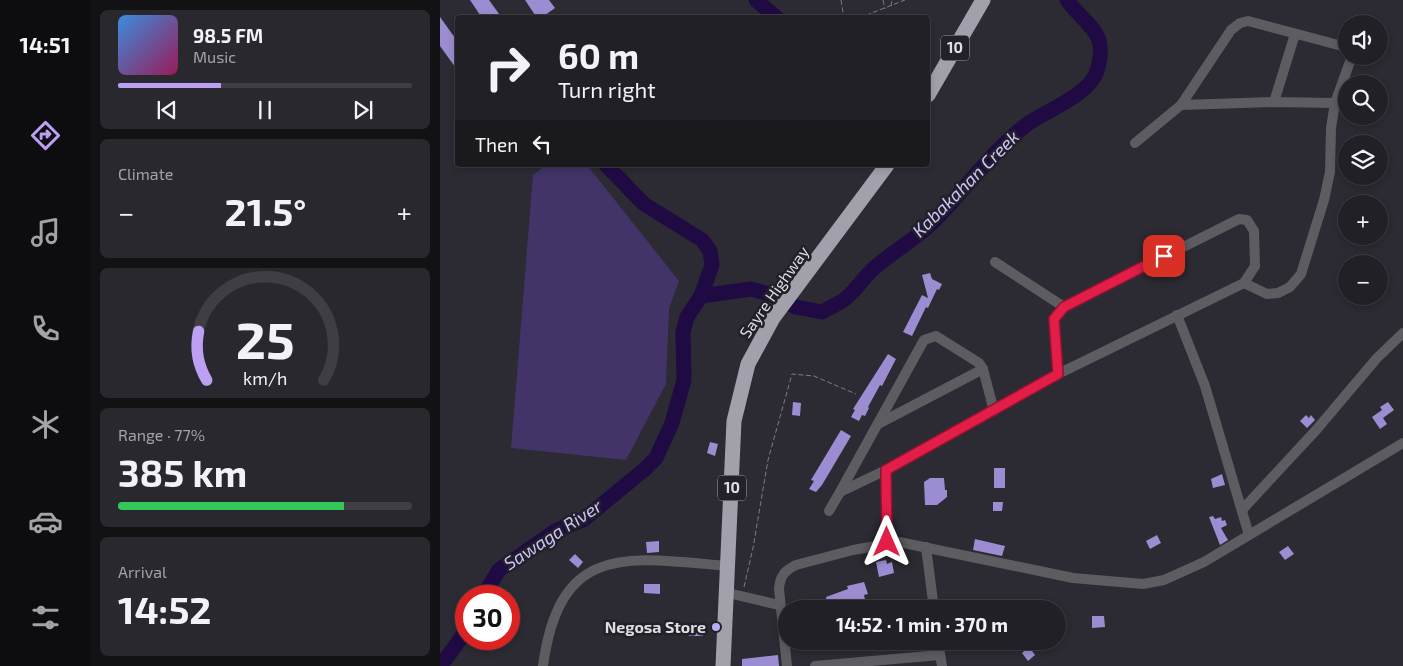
<!DOCTYPE html>
<meta charset="utf-8">
<style>
body{margin:0;font-family:"Exo 2",sans-serif;background:#29282e;color:#f1f3f6;height:100vh;display:flex;flex-direction:column;font-size:19px;white-space:nowrap}
*{box-sizing:border-box;margin:0}
p{font-size:16px;color:#a2a3a7}
.icon{flex:none;width:28px;height:28px;fill:none;stroke:currentColor;stroke-width:2;stroke-linecap:round;stroke-linejoin:round}
.map{position:relative;flex:1;overflow:hidden}
.side{display:flex;flex-direction:column;gap:10px;padding:10px;background:#121215;width:350px}
.side>*{flex:none}
.top-card{position:absolute;left:15px;top:15px;width:475px;height:152px;border-radius:5px;box-shadow:0 2px 8px #0003,0 0 0 1px #3e3e43;background:#212026;color:#f1f3f6;overflow:hidden}
.tools{position:absolute;left:898px;top:15px;display:grid;gap:10px}
.tools a{display:grid;place-items:center;width:50px;height:50px;border-radius:50%;background:#212026;box-shadow:0 2px 8px #0003,0 0 0 1px #3e3e43;font-size:25px}
.speed{position:absolute;left:15px;top:585px;display:flex;gap:10px;font-size:25px;font-weight:700;text-align:center}
.speed>*{display:grid;place-content:center;width:65px;height:65px;border-radius:50%;background:#212026;box-shadow:0 2px 8px #0003,0 0 0 1px #3e3e43;line-height:1}
.speed .limit{border:8px solid #d22;background:#fff;color:#111}
.pin{position:absolute;display:grid;place-items:center;width:42px;height:42px;color:#fff;margin:-21px;border-radius:10px;box-shadow:0 2px 8px #0006}
.me{position:absolute;width:55px;margin:-28px;rotate:0deg;stroke-linejoin:round;filter:drop-shadow(0 0 4px #0008)}
.turn{display:flex;align-items:center;gap:18px;height:105px;padding:0 20px;font-size:22px}
.turn .icon{width:65px;height:65px;stroke-width:2.5}
.turn b{display:block;font-size:35px;line-height:42px}
.then{display:flex;align-items:center;height:48px;padding:0 20px;background:#0003;gap:10px;font-size:19px}
.big{font-size:38px;font-weight:700;line-height:1.1}
.side .tile{flex:1;display:flex;flex-direction:column;justify-content:center;gap:8px;min-width:0;padding:0 18px;border-radius:8px;background:#29282e}
.side .dial{align-items:center;gap:0}
.dial svg{height:130px;overflow:visible;fill:none;stroke:#3e3e43;stroke-width:7;stroke-linecap:round;text-anchor:middle}
.dial text{fill:#f1f3f6;stroke:none}
.song{display:flex;align-items:center;gap:15px}
.cover{width:60px;height:60px;border-radius:8px;background:linear-gradient(135deg,hsl(210 70% 55%),hsl(330 70% 35%))}
.played{height:5px;border-radius:2px;background:linear-gradient(90deg,#bca0f2 35%,#3e3e43 35%)}
.keys{display:flex;justify-content:space-around;direction:ltr}
.heat{display:flex;justify-content:space-between;align-items:center;font-size:28px;direction:ltr}
.charge{height:8px;border-radius:4px;background:linear-gradient(90deg,#34c759 77%,#3e3e43 0)}
.trip{position:absolute;left:338px;top:600px;width:288px;height:50px;border-radius:25px;background:#212026;box-shadow:0 2px 8px #0003,0 0 0 1px #3e3e43;font-weight:700;line-height:50px;text-align:center}
main{display:flex;flex:1;min-height:0}
.dock{display:flex;flex-direction:column;width:90px;justify-content:space-around;align-items:center;background:#0d0d0f;color:#a2a3a7}
.dock .icon{width:35px;height:35px}
.dock .on{color:#bca0f2}
.dock b{font-size:22px;color:#f1f3f6}
.map>svg:first-child{display:block}
.green{fill:#423369}
.lines{fill:none;stroke-linecap:round;stroke-linejoin:round}
.river{stroke:#200a44;stroke-width:15}
.building{fill:#9c8dd2}
.path{stroke:#7c7b81;stroke-width:1;stroke-dasharray:5 2.5;stroke-linecap:butt}
.minor{stroke:#5d5d61;stroke-width:10}
.highway{stroke:#a2a0aa;stroke-width:15}
.route-casing{stroke:#92132f;stroke-width:12}
.route{stroke:#e11d48;stroke-width:9}
.poi-dot{fill:#bbaaf6;stroke:#222028;stroke-width:2}
.labels{text-anchor:middle;stroke-width:5;stroke-linejoin:round;paint-order:stroke}
.shield{fill:#222028;stroke:#a6a4aa;stroke-width:1}
.shield-label{font-size:15px;font-weight:bold;fill:#dedde2}
.street-label{font-size:16px;fill:#dedde2;stroke:#222028}
.poi-label{font-size:16px;font-weight:bold;fill:#dedde2;stroke:#222028;text-anchor:end}
.water-label{font-size:18px;font-style:italic;fill:#cfc4fc;stroke:#222028}
</style>
<main>
<nav class="dock">
<b>14:51</b>
<svg class="icon on" aria-label="directions" viewBox="0 0 24 24"><path d="M12 3l9 9-9 9-9-9zM9 14v-3h6M13 9l2 2-2 2"/></svg>
<svg class="icon" aria-label="music" viewBox="0 0 24 24"><path d="M9 18V5l10-2v13"/><circle cx="6" cy="18" r="3"/><circle cx="16" cy="16" r="3"/></svg>
<svg class="icon" aria-label="phone" viewBox="0 0 24 24"><path d="M5 4h4l2 5-3 2q2 4 5 5l2-3 5 2v4C11 20 4 13 5 4z"/></svg>
<svg class="icon" aria-label="climate" viewBox="0 0 24 24"><path d="M12 3v18M4 7l16 10M4 17L20 7"/></svg>
<svg class="icon" aria-label="car" viewBox="0 0 24 24"><path d="M5 17H2v-5l4-1 3-4h7l3 4 3 1v5h-3M9 17h6M6 11h13"/><circle cx="7" cy="17" r="2"/><circle cx="17" cy="17" r="2"/></svg>
<svg class="icon" aria-label="filters" viewBox="0 0 24 24"><path d="M4 7h16M4 17h16"/><circle cx="9" cy="7" r="2"/><circle cx="15" cy="17" r="2"/></svg>
</nav>
<section class="side">
<div class="tile">
<div class="song"><i class="cover"></i><div><b>98.5 FM</b><p>Music</p></div></div>
<div class="played"></div>
<div class="keys"><svg class="icon" aria-label="previous" viewBox="0 0 24 24"><path d="M18 5L8 12l10 7zM5 5v14"/></svg><svg class="icon" aria-label="pause" viewBox="0 0 24 24"><path d="M8 5v14M16 5v14"/></svg><svg class="icon" aria-label="next" viewBox="0 0 24 24"><path d="M6 5l10 7-10 7zM19 5v14"/></svg></div>
</div>
<div class="tile"><p>Climate</p>
<div class="heat"><a>−</a><b class="big">21.5°</b><a>+</a></div>
</div>
<div class="tile dial"><svg viewBox="0 0 100 80">
<path d="M14 69A42 42 0 1 1 86 69"/>
<path d="M14 69A42 42 0 0 1 9 39" stroke="#bca0f2"/>
<text x="50" y="56" font-size="32" font-weight="700">25</text>
<text x="50" y="72" font-size="11">km/h</text>
</svg></div>
<div class="tile"><p>Range · 77%</p><b class="big">385 km</b><div class="charge"></div></div>
<div class="tile"><p>Arrival</p><b class="big">14:52</b></div>
</section>
<div class="map">
<svg width="963" height="666" viewBox="0 0 963 666">
<rect width="100%" height="100%" fill="#2c2a32"/>
<!-- green -->
<path class="green" d="M106 165H147L239 281 229 309 226 384 186 460 71 448 93 175Z"/>
<g class="lines">
<!-- river -->
<g class="river">
<path d="M316 0 337 18"/>
<path d="M261 296 311 289 330 294 356 307 382 312C389 308 398 304 405 299 415 291 422 280 431 271 450 253 475 240 494 221 525 190 550 153 586 125 603 112 650 95 657 71 669 30 647 28 627 0"/>
<path d="M43 596 59 570 117 530 143 520 205 469 216 458 232 423 244 380 243 332 247 317 261 296 272 265 270 251 262 240 204 204 166 165"/>
<path d="M1 666C9 652 20 643 26 628"/>
</g>
</g>
<!-- building -->
<g class="building">
<path d="M30 0H49L62 18H42Z"/>
<path d="M85 0H109L115 8 101 18H97Z"/>
<path d="M0 17 18 42V71L0 46Z"/>
<path d="M490 273 492 279 502 284 499 290 497 289 488 308 486 307 472 336 463 332 482 295 488 298 482 275Z"/>
<path d="M448 354 456 359 442 386 440 385 428 407 429 408 425 416 422 415 419 421 411 417 415 410 413 409Z"/>
<path d="M353 402 361 403 360 416 352 415Z"/>
<path d="M948 402 954 410 943 418 947 424 940 429 932 417 942 410 940 407Z"/>
<path d="M866 415 869 418 871 415 875 420 867 428 860 421Z"/>
<path d="M401 430 411 436 382 485 376 492 369 489 374 481 371 480Z"/>
<path d="M270 442 278 444 275 456 267 453Z"/>
<rect x="554" y="468" width="11" height="20"/>
<path d="M782 474 785 485 773 488 771 479Z"/>
<path d="M490 478H504L505 490H507V497L497 505H485L484 482Z"/>
<path d="M553 502H563L562 511H553Z"/>
<path d="M773 516 775 519 781 517 782 521 785 520 787 525 781 528 788 540 780 545 769 517Z"/>
<path d="M717 535 721 543 710 549 706 541Z"/>
<path d="M535 539 565 546 562 556 533 550Z"/>
<path d="M219 541V552L207 553 206 542Z"/>
<path d="M848 546 854 554 845 560 839 552Z"/>
<path d="M135 554 143 562 138 568 129 560Z"/>
<path d="M446 560 447 564 452 562 454 573 439 577 436 562Z"/>
<path d="M424 582 428 594 424 595 427 609H413L412 601 388 607 386 597 408 589 407 586Z"/>
<path d="M204 584H220V594L204 593Z"/>
<path d="M652 616H664L665 627 652 628Z"/>
<path d="M250 629 264 630 263 636H249Z"/>
<path d="M458 641H478V647H470V651H463V647H458Z"/>
<path d="M589 647 595 655 588 661 582 653Z"/>
<path d="M338 655 339 666H302V659Z"/>
</g>
<g class="lines">
<!-- path -->
<g class="path">
<path d="M401 0 404 18"/>
<path d="M443 0 445 9"/>
<path d="M451 6 452 0"/>
<path d="M419 18 465 0"/>
<path d="M304 587 313 548 328 460 352 374 374 376 416 394"/>
</g>
<!-- minor -->
<g class="minor">
<path d="M834 102 855 34"/>
<path d="M741 105 834 102 895 103"/>
<path d="M695 143 741 105 791 30 800 23 808 21 906 47"/>
<path d="M799 219 807 220 814 231 815 266 804 283 618 374 614 319 624 307Z"/>
<path d="M555 262 624 307"/>
<path d="M804 283 827 294 838 293 850 287 861 274 884 200 890 172 891 128 895 103 912 56"/>
<path d="M737 315 765 386 809 535"/>
<path d="M438 424 543 369"/>
<path d="M446 470 618 374"/>
<path d="M400 492 484 340 496 336 539 363 543 369 554 411"/>
<path d="M802 510 877 429 937 358 963 333"/>
<path d="M389 511 400 492 446 470 447 542"/>
<path d="M486 547 494 609"/>
<path d="M288 593 339 605"/>
<path d="M498 641 502 666"/>
<path d="M103 666C120 540 189 558 289 566"/>
<path d="M347 666 339 589C340 576 344 571 356 565L413 550 459 542 633 578 703 584 724 580 764 562 963 443"/>
<path d="M375 666 500 655"/>
</g>
<!-- highway -->
<g class="highway">
<path d="M488 95 543 0"/>
<path d="M283 666 294 421 308 364 333 318 447 165"/>
</g>
</g>
<g class="lines">
<!-- route casing -->
<g class="route-casing">
<path id="route" d="M447 542 446 470 618 374 614 319 624 307 724 256"/>
</g>
<!-- route -->
<use href="#route" class="route"/>
</g>
<!-- markers -->
<circle class="poi-dot" cx="276" cy="627" r="5"/>
<g class="labels">
<!-- shield labels -->
<g class="shield">
<rect x="501" y="35.5" width="28" height="25" rx="4"/>
<rect x="278" y="475.5" width="28" height="25" rx="4"/>
</g>
<g class="shield-label">
<text x="515" y="53">10</text>
<text x="292" y="493">10</text>
</g>
<!-- street labels -->
<g class="street-label">
<text transform="translate(334 292) rotate(-55)" y="6">Sayre Highway</text>
</g>
<!-- poi labels -->
<g class="poi-label">
<text x="266" y="633">Negosa Store</text>
</g>
<!-- water labels -->
<g class="water-label">
<text transform="translate(526 184) rotate(-45)" y="6">Kabakahan Creek</text>
<text transform="translate(113 535) rotate(-33)" y="6">Sawaga River</text>
</g>
</g>
</svg>
<div class="tools">
<a><svg class="icon" aria-label="sound" viewBox="0 0 24 24"><path d="M4 9h4l5-4v14l-5-4H4zM17 9q2 3 0 6"/></svg></a>
<a><svg class="icon" aria-label="search" viewBox="0 0 24 24"><circle cx="10" cy="10" r="6"/><path d="M15 15l6 6"/></svg></a>
<a><svg class="icon" aria-label="layers" viewBox="0 0 24 24"><path d="M12 4l9 5-9 5-9-5zM3 14l9 5 9-5"/></svg></a>
<a>+</a>
<a>−</a>
</div>
<div class="speed"><div class="limit">30</div></div>
<div class="pin" style="left:724px;top:256px;background:#d93025"><svg class="icon" aria-label="arrive" viewBox="0 0 24 24"><path d="M6 21V4h12l-3 4 3 4H6"/></svg></div>
<svg class="me" style="left:447px;top:542px" viewBox="-20 -20 40 40"><path d="M0-17L14 15 0 8-14 15z" fill="#e11d48" stroke="#fff" stroke-width="4"/></svg>
<div class="trip">14:52 · 1 min · 370 m</div>
<div class="top-card">
<div class="turn"><svg class="icon" aria-label="right" viewBox="0 0 24 24"><path d="M7 20v-9h11M14 6l5 5-5 5"/></svg><div><b>60 m</b>Turn right</div></div>
<div class="then">Then<svg class="icon" aria-label="left" viewBox="0 0 24 24"><path d="M17 20v-9H6M10 6l-5 5 5 5"/></svg></div>
</div>
</div>
</main>
